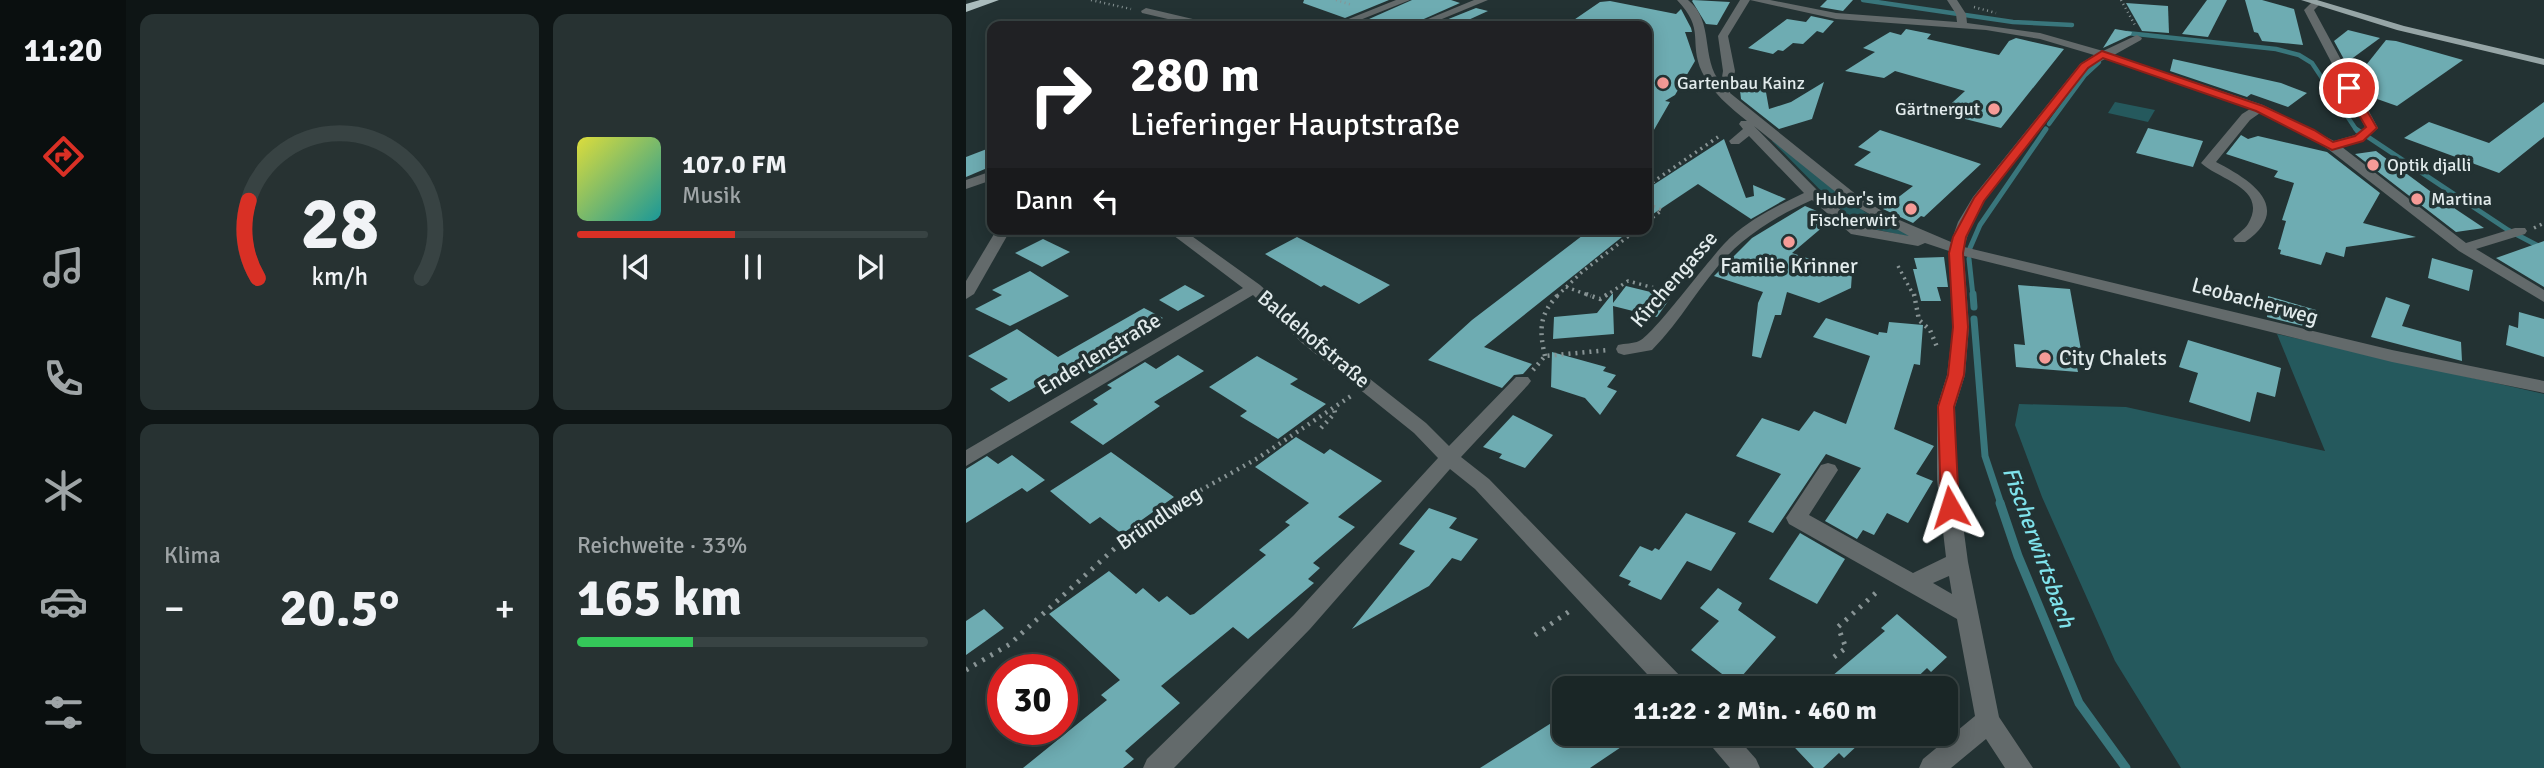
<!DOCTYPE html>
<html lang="de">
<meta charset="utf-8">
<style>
body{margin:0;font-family:Signika,sans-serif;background:#273232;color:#f1f3f6;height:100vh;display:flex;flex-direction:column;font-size:26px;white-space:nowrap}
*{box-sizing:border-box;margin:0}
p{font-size:23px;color:#9fa5a7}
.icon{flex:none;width:38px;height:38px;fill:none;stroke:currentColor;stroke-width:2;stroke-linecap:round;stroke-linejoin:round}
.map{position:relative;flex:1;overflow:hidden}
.panel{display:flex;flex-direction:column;gap:14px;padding:14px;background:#0e1515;width:840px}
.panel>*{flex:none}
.banner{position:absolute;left:21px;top:21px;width:665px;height:214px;border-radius:14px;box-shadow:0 4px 18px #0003,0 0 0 2px #384343;background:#202124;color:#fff;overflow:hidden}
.speed{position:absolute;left:21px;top:654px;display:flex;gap:14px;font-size:35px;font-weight:700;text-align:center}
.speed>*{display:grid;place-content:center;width:91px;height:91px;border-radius:50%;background:#1a2626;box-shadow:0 4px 18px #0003,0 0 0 2px #384343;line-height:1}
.speed .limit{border:10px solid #d22;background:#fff;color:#111}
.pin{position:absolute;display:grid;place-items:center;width:60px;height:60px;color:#fff;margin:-30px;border:4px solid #fff;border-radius:50%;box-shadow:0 2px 7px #0007}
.me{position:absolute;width:77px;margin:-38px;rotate:354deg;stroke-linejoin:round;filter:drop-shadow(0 0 5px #0008)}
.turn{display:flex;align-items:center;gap:24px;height:147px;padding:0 28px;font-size:32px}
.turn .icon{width:91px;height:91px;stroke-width:2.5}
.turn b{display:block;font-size:49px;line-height:60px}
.then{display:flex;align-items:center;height:66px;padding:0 28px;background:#0003;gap:14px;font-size:26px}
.big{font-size:52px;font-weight:700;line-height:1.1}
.panel .widget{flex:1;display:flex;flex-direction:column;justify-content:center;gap:10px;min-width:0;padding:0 24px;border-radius:14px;background:#273232}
.panel .dial{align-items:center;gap:0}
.dial svg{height:182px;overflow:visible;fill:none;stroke:#384343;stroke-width:7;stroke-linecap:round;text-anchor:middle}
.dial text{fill:#f1f3f6;stroke:none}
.song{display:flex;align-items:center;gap:21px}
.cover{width:84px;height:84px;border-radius:10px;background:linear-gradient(135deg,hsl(60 70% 55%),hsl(180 70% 35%))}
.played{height:7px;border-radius:4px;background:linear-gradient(90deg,#d93025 45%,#384343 45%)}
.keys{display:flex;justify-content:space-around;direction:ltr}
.heat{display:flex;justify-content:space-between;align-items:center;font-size:38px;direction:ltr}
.charge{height:10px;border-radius:5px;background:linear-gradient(90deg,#34c759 33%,#384343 0)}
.panel .tiles{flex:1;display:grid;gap:14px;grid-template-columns:repeat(2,1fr)}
.trip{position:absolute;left:586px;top:676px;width:406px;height:70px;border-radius:14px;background:#1a2626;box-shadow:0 4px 18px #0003,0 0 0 2px #384343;font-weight:700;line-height:70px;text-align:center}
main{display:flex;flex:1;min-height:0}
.tab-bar{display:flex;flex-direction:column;width:126px;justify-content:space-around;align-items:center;background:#0a0f0f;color:#9fa5a7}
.tab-bar .icon{width:49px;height:49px}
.tab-bar .selected{color:#d93025}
.tab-bar b{font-size:32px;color:#f1f3f6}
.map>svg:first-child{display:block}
.green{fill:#25595d}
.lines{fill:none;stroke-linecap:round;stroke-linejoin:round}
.stream-far3{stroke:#39767c;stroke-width:4.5}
.stream-far2{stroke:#39767c;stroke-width:5}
.stream-far1{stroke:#39767c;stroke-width:7}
.stream{stroke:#39767c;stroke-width:9}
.building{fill:#6eacb2}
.path-far3{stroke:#889495;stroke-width:2.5;stroke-dasharray:1 3.5;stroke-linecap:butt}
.path-far2{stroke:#889495;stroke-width:3.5;stroke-dasharray:2 4.5;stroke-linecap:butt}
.path-far1{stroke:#889495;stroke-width:4.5;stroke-dasharray:2 5;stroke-linecap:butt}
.path{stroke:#889495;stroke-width:5;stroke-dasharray:2.5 7;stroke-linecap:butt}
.minor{fill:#636a6b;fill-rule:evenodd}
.major{fill:#96a5a6;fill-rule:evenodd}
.highway{fill:#aabcbd;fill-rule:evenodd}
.route{fill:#d93025;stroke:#8d1f18;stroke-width:2}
.poi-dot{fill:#f59b97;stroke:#233233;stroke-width:2.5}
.labels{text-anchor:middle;stroke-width:7;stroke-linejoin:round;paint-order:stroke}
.far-poi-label{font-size:18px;fill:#e2ebec;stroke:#233233;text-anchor:start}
.poi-label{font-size:21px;fill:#e2ebec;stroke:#233233}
.street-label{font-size:21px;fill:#e2ebec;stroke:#233233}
.water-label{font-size:23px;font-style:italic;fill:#7fe2eb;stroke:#233233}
</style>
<main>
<nav class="tab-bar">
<b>11:20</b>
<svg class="icon selected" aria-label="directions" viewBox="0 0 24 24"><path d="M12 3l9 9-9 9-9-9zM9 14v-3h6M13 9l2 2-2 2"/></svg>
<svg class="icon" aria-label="music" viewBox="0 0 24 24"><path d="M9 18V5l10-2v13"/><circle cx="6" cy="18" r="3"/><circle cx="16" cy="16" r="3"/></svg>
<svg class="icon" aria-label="phone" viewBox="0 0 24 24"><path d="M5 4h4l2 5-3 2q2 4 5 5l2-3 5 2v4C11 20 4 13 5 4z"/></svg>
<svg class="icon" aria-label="climate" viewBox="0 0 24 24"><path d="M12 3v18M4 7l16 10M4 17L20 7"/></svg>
<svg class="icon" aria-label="car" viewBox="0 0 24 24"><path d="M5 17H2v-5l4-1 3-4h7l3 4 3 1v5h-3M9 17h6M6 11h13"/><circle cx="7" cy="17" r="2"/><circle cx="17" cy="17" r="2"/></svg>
<svg class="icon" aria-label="filters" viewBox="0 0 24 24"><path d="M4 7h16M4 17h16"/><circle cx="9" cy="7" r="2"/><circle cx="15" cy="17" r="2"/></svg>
</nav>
<section class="panel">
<div class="tiles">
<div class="widget dial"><svg viewBox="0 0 100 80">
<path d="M14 69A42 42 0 1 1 86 69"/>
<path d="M14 69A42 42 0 0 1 10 35" stroke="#d93025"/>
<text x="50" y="56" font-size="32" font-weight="700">28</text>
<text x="50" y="72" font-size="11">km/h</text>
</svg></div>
<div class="widget">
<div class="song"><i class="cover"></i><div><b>107.0 FM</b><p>Musik</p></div></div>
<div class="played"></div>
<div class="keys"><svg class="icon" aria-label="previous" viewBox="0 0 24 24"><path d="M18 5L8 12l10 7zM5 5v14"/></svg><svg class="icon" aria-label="pause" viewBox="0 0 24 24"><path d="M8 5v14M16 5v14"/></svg><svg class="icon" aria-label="next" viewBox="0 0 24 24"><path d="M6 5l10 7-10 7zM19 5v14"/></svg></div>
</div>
<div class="widget"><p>Klima</p>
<div class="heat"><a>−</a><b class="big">20.5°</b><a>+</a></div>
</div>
<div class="widget"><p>Reichweite · 33%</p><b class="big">165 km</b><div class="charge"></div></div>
</div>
</section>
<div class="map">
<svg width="1578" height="768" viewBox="0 0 1578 768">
<rect width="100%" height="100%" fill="#233233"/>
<!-- green -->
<g class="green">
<path d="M1149 102 1189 110 1182 122 1142 113Z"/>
<path d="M809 140 899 212 953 239 895 226 869 205 806 141Z"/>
<path d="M1311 334 1578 394V768H1215L1149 661 1076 497 1049 425 1053 404 1160 407 1359 451Z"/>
</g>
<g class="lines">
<!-- stream-far3 -->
<g class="stream-far3">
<path d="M897 0 1047 22 1106 25"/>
<path d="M1161 33 1310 49 1333 55 1346 63 1391 131"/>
<path d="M1083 124 1119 75 1133 62"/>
</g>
<!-- stream-far2 -->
<g class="stream-far2">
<path d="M1390 129 1542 230 1578 249"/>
<path d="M1004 248 1014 225 1080 129"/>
<path d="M1003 259 1007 296"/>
</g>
<!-- stream-far1 -->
<g class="stream-far1">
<path d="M1007 294 1008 307"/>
<path d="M1008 319 1019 456 1035 504"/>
</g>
<!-- stream -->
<path class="stream" d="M1034 503 1052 556 1113 703 1160 768"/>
</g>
<!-- building -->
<g class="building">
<path d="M338 0H423L379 18 337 3Z"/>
<path d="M446 0H485L494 3 442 26H405L394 23Z"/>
<path d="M861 0H887L877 11 854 7Z"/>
<path d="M1241 0H1261L1242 37 1216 34Z"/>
<path d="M1279 0H1296L1328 9 1337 45 1296 41 1292 33 1288 32Z"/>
<path d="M644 1 710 14 715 9 725 28 726 32H719L729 61 709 95 699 101 704 102 681 142V26H599L634 2Z"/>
<path d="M726 1 727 0 764 2 751 25 740 24Z"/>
<path d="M1160 3 1202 6 1203 33 1176 31Z"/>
<path d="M510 8 522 11 489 26H465Z"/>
<path d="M845 16 868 21 857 33 851 31 837 44 827 43 817 51 812 50 807 54 782 48 821 19 840 22Z"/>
<path d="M940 29 965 34 961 39 1033 55 1043 41 1050 38 1098 49 1035 128 975 113 999 91 929 71 918 78 879 71 909 52 897 48 924 32 935 35Z"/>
<path d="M1149 29 1166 32 1165 35 1137 48Z"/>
<path d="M1382 30 1414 38 1380 63 1368 41Z"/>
<path d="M1420 40 1430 41 1497 60 1431 106 1397 94 1389 79Z"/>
<path d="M1207 59 1315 83 1341 93 1322 107 1285 94 1281 97 1204 71Z"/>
<path d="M798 81 803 109 825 102 858 82 846 119 813 129 775 99 773 82Z"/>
<path d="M1578 102V137L1533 173 1438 138 1463 122 1523 143Z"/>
<path d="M1182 128 1237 141 1227 167 1170 153Z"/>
<path d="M914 130 938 138 1015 164 958 217 955 216 947 223 917 209 947 186 888 165 905 152 892 147Z"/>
<path d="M1275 135 1282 139 1292 136 1361 152 1414 193 1397 223 1450 237 1380 247 1378 257 1360 252 1355 265 1314 254 1315 250 1312 249 1320 221 1316 220 1328 183 1308 177 1312 171 1260 154Z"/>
<path d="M758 139 780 198 788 196 787 185 820 199 785 219 732 184 681 218V189Z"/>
<path d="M26 147V166L0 177V157Z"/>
<path d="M1410 151 1476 200 1518 228 1490 232 1389 154Z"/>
<path d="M839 206 858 214 865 220 826 253 886 273 885 288 853 303 821 292 815 315H809L795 358 786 356 792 303 797 292 748 276 786 238Z"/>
<path d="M625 229H666L518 347 566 364 557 374 548 375 536 388 462 360 506 320Z"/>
<path d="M331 237 358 251 424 285 393 304 358 285 355 287 299 254Z"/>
<path d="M77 239 104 252 76 267 49 253Z"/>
<path d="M1578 241V287L1530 258Z"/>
<path d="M978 257 982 287H971L975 301H955L947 269H951L948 258Z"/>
<path d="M1466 258 1507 270 1503 291 1462 278Z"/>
<path d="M64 271 103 296 44 326 9 309 36 295 26 290Z"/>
<path d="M219 285 239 296 212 311 193 300Z"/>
<path d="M1052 285 1104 289 1115 350 1107 349 1112 372 1050 367 1048 344 1059 345Z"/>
<path d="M660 286 705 297 691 317 647 306 648 334 587 339 588 317 631 313 647 293V303Z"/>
<path d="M1302 296 1350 310V329L1301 317Z"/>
<path d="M1420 297 1444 305 1436 326 1495 342 1496 361 1405 337Z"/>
<path d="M178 308 197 318 151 345 162 352 124 374 113 366 97 375 94 373 43 402 24 389 42 379 2 356 51 329 92 357Z"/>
<path d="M1553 312 1578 319V357L1540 345 1543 325 1552 328Z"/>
<path d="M860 318 912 335 913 332 921 333 923 322 957 325 954 365 948 364 928 429 968 446 950 474 967 481 942 523 921 513 908 535 897 530 891 539 859 521 895 468 860 454 807 533 782 522 815 474 770 456 796 418 833 431 848 411 880 424 904 356 847 337Z"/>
<path d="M1222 340 1315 368 1309 397 1291 392 1284 422 1223 402 1232 373 1213 367Z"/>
<path d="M586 352 640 367 637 371 650 375 641 387 651 391 634 415 619 398 585 387Z"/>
<path d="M212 355 238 371 188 402 194 406 137 445 104 422 132 404 127 400 146 388 141 385 179 362 190 369Z"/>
<path d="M291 356 332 379 324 384 360 404 312 439 274 416 281 411 243 387Z"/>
<path d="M547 415 587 435 559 468 533 458 536 454 517 447Z"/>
<path d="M330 437 358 454 364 449 416 481 372 517 389 527 347 563 354 568 342 579 348 583 282 639 267 627 195 686 214 703 159 751 168 759 157 768H57L141 700 135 695 154 680 83 614 143 571 170 594 177 588 193 602 201 596 224 615 228 614 300 555 293 550 324 525 319 522 343 503 289 467Z"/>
<path d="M145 452 208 497 156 534 134 517 124 524 84 491Z"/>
<path d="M46 455 79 480 61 492 56 488 0 523V469L21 456 32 464Z"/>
<path d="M463 508 491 518 483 528 512 539 495 561 486 558 463 586 386 629 449 551 433 544Z"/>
<path d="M720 513 770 533 745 571 721 561 695 600 662 585 665 581 653 576 674 546 686 551 689 548 693 550Z"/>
<path d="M834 533 879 559 851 604 803 579Z"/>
<path d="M752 588 776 603 772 610 810 637 769 684 725 650 753 621 734 608Z"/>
<path d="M18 609 38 628 0 655V621Z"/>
<path d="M931 614 981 657 965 672 961 668 940 688H852L919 631 915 628Z"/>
<path d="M598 715V733H676L624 768H514Z"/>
<path d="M815 733H893L888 738 894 743 878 758 873 753 857 768H848Z"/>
</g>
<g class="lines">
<!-- path-far3 -->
<g class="path-far3">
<path d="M125 0 165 9"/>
<path d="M370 0 386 5"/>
<path d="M1155 0 1170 27"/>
<path d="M1008 7 1030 13"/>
</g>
<!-- path-far2 -->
<g class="path-far2">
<path d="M681 186 752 137"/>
<path d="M681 204 696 210 681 222"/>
<path d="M1568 228 1578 223"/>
<path d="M932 266 948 296"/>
<path d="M600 287 625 296"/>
<path d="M591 296 616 272 672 229"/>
<path d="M639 296 662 281 704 292"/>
</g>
<!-- path-far1 -->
<g class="path-far1">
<path d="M620 294 634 299 642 294"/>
<path d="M948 294 953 320 964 330 971 347"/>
<path d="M579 356C573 330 573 314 593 294"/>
<path d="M567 370 579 356 643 350"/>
<path d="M355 428 369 413 368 407"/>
<path d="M210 504 292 458 385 396"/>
</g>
<!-- path -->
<g class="path">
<path d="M569 635 608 608"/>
<path d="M868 657 880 648 872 627 913 590"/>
<path d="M0 670 44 644 160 538 213 503"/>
</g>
<!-- minor -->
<g class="minor">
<path d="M430 0H444L379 26H365Z"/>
<path d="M508 0H522L459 26H445Z"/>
<path d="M711 0H722C749 21 734 59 755 83L757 71 752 36 774 0H784L762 36 769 71 764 93 892 196 924 216 985 242 992 222 1007 197 1114 64 1128 55 1074 39 1020 30 870 19 784 0H804L870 13 991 22 990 14 981 0H991L1000 14 1001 23 1074 33 1137 51 1171 35 1176 38 1175 40 1148 55 1297 105 1368 141 1389 135 1399 127 1338 10 1347 1H1353L1355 3 1348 10 1412 128 1397 141 1376 147 1500 243 1549 228H1559L1561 231 1559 234 1510 249 1578 290V302L1493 251 1362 149 1340 135 1294 113 1284 120 1250 162C1283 179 1329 207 1279 242H1269L1267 239C1271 234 1278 230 1282 224 1303 188 1253 180 1235 163L1276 114 1284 109 1139 59 1122 68 1018 201 1006 222 998 247 1426 350 1578 381V393L1426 362 998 256 1003 327 999 375 989 407 991 480 1002 562 1033 717 1067 768H1039L1020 739 985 768H953L957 759 1009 716 991 619 823 524 820 518 855 465 862 463 869 465 872 470 843 515 947 573 980 557 971 480V407L981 375 987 327 983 251 959 243 952 246 885 234 846 200C821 211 797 225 776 242 740 272 719 317 686 350L658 355 652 353 650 349 652 345C659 343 667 344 673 341 687 336 745 255 765 237 786 218 813 205 838 193L783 136 773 144H765L763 141 777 129 773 124 775 121H781C765 108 745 92 736 72 722 41 740 30 711 0ZM788 126 882 202 943 236 895 227 852 191ZM983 576 986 594 967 583Z"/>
<path d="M180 8 248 24 249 26H232L176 13 175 11Z"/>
<path d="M26 171V180L0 189V180Z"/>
<path d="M31 229H45L8 294 0 299V281Z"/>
<path d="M199 229H216L294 285 348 335 460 423 483 446 550 377H562L565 381 562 385 495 457 523 479 718 680 722 688H694L509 489 484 469 344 629 208 768H177L181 759 328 615 472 458 448 433 336 343 287 295 0 466V450L277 288Z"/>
<path d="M738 733H767L790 759 794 768H764L741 741Z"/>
</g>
<!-- major -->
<path class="major" d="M1335 0H1351L1438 26 1578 59V65L1431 30Z"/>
<!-- highway -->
<path class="highway" d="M14 0H33L0 12V4Z"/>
</g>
<!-- route -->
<path class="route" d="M1136 51 1297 106 1348 130 1367 142 1389 136 1400 127 1377 88 1386 85 1411 128 1397 141 1366 150 1290 111 1137 58 1122 68 1018 201 1000 237 997 253 1002 327 998 375 988 407 993 507 991 512 984 515 978 512 975 507 972 407 982 375 987 327 983 253 987 237 1008 198 1115 64Z"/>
<!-- markers -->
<g class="poi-dot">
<circle cx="697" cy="83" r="7"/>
<circle cx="1028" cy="109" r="7"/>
<circle cx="1407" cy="165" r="7"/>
<circle cx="1451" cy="199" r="7"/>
<circle cx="945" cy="209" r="7"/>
<circle cx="823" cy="242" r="7"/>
<circle cx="1079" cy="358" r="7"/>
</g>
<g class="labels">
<!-- far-poi labels -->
<g class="far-poi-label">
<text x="711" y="89">Gartenbau Kainz</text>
<text x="1014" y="115" text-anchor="end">Gärtnergut</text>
<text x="1421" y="171">Optik djalli</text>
<text x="931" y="205" text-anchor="end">Huber's im<tspan x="931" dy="21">Fischerwirt</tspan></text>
<text x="1465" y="205">Martina</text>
</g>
<!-- poi labels -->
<g class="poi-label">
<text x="823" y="273">Familie Krinner</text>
<text x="1093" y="365" text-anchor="start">City Chalets</text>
</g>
<!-- street labels -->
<g class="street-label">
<text transform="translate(708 279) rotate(-49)" y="7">Kirchengasse</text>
<text transform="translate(1289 301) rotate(15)" y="7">Leobacherweg</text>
<text transform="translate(348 339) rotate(40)" y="7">Baldehofstraße</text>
<text transform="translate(133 354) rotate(-31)" y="7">Enderlenstraße</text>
<text transform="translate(193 518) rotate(-34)" y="7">Bründlweg</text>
</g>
<!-- water labels -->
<g class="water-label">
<text transform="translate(1073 547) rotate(70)" y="8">Fischerwirtsbach</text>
</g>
</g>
</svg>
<div class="speed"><div class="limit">30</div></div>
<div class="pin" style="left:1383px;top:88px;background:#d93025"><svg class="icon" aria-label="arrive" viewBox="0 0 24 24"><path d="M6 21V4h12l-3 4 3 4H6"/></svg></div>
<svg class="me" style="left:984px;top:507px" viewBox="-20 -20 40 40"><path d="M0-17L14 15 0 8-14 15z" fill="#d93025" stroke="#fff" stroke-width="4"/></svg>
<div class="trip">11:22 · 2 Min. · 460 m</div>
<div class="banner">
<div class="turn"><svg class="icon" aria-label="right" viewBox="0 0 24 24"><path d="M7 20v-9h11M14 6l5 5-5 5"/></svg><div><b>280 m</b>Lieferinger Hauptstraße</div></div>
<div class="then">Dann<svg class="icon" aria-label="left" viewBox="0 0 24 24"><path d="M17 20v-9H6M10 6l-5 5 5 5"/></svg></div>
</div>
</div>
</main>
